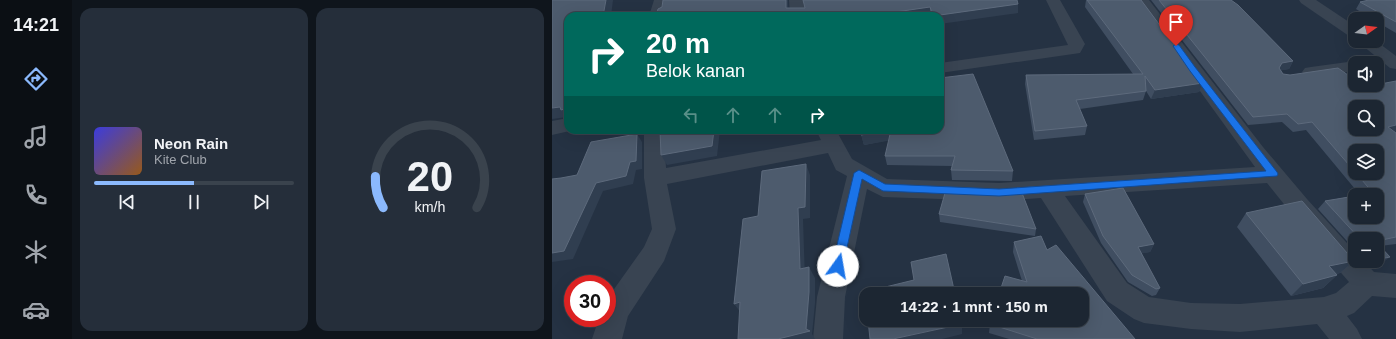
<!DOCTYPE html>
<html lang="id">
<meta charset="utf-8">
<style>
body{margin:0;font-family:Helvetica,sans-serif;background:#252e3a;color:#f1f3f6;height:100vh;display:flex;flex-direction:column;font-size:15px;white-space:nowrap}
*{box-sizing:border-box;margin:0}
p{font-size:13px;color:#a0a5ac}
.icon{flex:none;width:22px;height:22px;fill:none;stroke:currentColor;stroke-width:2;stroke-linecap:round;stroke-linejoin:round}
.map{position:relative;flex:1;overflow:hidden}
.side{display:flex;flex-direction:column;gap:8px;padding:8px;background:#0f151c;width:480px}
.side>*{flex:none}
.banner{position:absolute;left:12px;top:12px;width:380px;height:122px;border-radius:12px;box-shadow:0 4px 16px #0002,0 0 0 1px #3a434d;background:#00695c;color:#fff;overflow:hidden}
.needle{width:26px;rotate:76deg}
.controls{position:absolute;left:796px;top:12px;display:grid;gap:8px}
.controls a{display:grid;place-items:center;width:36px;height:36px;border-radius:8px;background:#1c2632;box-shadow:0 4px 16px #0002,0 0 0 1px #3a434d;font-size:20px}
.speed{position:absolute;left:12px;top:275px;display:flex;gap:8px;font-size:20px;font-weight:700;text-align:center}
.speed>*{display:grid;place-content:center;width:52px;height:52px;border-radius:50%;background:#1c2632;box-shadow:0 4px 16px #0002,0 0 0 1px #3a434d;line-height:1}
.speed .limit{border:6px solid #d22;background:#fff;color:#111}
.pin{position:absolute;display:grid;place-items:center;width:34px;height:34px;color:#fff;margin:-41px -17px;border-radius:50% 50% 50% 0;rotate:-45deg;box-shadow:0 0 4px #0007}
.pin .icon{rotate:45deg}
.me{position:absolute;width:44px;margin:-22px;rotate:13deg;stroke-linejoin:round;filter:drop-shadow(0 0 3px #0008)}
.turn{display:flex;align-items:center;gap:14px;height:84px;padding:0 16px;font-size:18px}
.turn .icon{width:52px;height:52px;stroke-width:2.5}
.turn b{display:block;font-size:28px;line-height:34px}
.lanes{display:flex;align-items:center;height:38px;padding:0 16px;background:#0003;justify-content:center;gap:20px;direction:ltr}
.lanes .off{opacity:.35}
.side .widget{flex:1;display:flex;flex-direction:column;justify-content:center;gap:6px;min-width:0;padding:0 14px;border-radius:12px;background:#252e3a}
.side .dial{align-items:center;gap:0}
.dial svg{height:104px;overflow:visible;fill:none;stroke:#3a434d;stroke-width:7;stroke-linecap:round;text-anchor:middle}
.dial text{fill:#f1f3f6;stroke:none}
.song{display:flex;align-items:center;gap:12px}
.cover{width:48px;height:48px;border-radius:6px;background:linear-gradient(135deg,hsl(240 70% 55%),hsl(30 70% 35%))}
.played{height:4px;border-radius:2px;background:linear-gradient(90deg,#8bb9fd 50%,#3a434d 50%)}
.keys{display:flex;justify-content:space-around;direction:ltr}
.side .tiles{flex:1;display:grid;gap:8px;grid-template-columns:repeat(2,1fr)}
.trip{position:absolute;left:307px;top:287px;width:230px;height:40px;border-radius:12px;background:#1c2632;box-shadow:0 4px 16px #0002,0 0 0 1px #3a434d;font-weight:800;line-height:40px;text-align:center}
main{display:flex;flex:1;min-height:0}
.menu{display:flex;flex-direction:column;width:72px;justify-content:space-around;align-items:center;background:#0b0f14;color:#a0a5ac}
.menu .icon{width:28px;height:28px}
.menu .selected{color:#8bb9fd}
.menu b{font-size:18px;color:#f1f3f6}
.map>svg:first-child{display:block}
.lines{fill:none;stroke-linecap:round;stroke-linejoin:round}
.minor{fill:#394452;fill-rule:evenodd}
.wall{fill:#404e61;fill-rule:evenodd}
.shaded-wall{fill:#303e50}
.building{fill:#4d5b6d;stroke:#5d6a7c;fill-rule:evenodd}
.route{fill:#1a73e8;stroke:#114b97}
</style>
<main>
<nav class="menu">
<b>14:21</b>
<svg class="icon selected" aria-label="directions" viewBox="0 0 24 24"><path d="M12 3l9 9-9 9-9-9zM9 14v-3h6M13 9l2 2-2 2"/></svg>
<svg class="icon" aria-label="music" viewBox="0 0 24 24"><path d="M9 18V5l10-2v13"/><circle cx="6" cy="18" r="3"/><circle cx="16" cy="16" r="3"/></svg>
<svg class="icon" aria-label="phone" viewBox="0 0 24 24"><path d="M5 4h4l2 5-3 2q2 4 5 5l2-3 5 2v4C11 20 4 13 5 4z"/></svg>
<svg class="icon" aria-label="climate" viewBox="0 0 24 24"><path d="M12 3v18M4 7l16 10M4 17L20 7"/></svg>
<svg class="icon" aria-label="car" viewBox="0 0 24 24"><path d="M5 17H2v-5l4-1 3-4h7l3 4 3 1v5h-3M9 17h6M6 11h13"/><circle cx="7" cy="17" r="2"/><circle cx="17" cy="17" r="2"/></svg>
</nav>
<section class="side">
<div class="tiles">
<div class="widget">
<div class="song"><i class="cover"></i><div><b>Neon Rain</b><p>Kite Club</p></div></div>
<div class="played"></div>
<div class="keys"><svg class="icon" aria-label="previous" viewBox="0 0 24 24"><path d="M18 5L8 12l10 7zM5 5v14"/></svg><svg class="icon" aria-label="pause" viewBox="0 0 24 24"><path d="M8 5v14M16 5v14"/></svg><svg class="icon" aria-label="next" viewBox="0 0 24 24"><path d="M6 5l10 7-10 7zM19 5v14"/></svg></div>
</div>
<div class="widget dial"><svg viewBox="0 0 100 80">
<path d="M14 69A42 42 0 1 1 86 69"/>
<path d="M14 69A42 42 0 0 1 8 45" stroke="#8bb9fd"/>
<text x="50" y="56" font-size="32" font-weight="700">20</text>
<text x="50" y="72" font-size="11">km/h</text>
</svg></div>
</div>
</section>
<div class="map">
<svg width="844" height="339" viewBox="0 0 844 339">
<rect width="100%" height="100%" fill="#253243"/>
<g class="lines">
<!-- minor -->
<g class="minor">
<path d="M102 0H116L113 16H97Z"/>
<path d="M237 0H251L254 16H238Z"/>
<path d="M494 0H508L533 44 528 53 388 73V63L516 45Z"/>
<path d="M582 0H597L711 147 755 199 803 252V261H812L822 272 844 274V298L820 296 802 313 795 316 805 329 810 339H777L765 324 688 332 639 329 592 323 582 319 555 301 489 198 447 201 331 197 315 189 293 297 291 339H261L265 297 295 176 284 170 276 153 115 184 124 229 112 261 76 316 70 339H40L47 318H55V299L92 247 100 229 92 178V130H112L114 168 269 140 264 130H284L300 159 335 179 447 183 703 167ZM715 183 760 239 797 282 784 293 772 297 688 304 639 303 597 297 575 283 513 196Z"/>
<path d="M747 0H764L803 26V38L797 36 749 3Z"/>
<path d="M805 41H824L844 56V69L838 68Z"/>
<path d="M803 61 810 63H803V71L759 77 753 76 750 72 753 68 759 67Z"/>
<path d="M16 118V130H22L0 135V121Z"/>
</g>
</g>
<!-- wall -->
<g class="wall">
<path d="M534 0H589L651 83 647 92 599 99 594 91 591 100 528 109 535 126 533 135 482 140 473 84 474 75 581 74 533 7Z"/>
<path d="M599 0H679L741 61 737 69 729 70 731 74 844 133V244L828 246 829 264 819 267 814 261H825V239H803V250L766 209 773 201 808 195 754 130 741 132 730 122 696 125ZM803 151 825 173H803Z"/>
<path d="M844 0V33L825 22V19H820L804 9 808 2Z"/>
<path d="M466 4V13L388 16H104L236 8Z"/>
<path d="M308 130 461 171 460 181 400 180 399 170 400 166 335 165 333 156 337 140 312 145Z"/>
<path d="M533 194 602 244 598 252 589 253 608 288 604 295 600 296 576 282 549 243 531 202Z"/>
<path d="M694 213 802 261 788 273 784 274 785 275 771 288 739 296 685 227Z"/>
<path d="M387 214 484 229 483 236 388 222Z"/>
<path d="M462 242 495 250 583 339H457L437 333 438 324 447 294 470 281 461 252Z"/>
</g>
<!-- shaded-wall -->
<g class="shaded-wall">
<path d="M54 0H61L59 16H51Z"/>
<path d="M234 0H236L237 16 234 8Z"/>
<path d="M466 4V13L388 24V16H381Z"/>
<path d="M378 7V16H316Z"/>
<path d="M741 61 737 69 726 71 730 63Z"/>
<path d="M651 83 647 92 599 99 603 90Z"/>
<path d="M8 107 16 108V117H15L0 119V108Z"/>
<path d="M844 125V132L829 135 836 127Z"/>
<path d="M162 130H168L165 156 115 165 109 155Z"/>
<path d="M339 130 341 140 312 145 309 135Z"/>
<path d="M85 134 90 142V169L84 170 81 184 51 191 21 259 0 262V253L44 183Z"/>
<path d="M254 164 258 175V218L251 219 253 280 248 269 246 208Z"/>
<path d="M602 244 598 252 582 255 586 247Z"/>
<path d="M838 257 829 264 819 267 828 259Z"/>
<path d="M802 261 788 273 764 279 777 266Z"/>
<path d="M257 267 263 278V303L260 334 263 339H226Z"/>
<path d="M785 275 771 288 739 296 751 284Z"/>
<path d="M188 302 190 314 182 304Z"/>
<path d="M410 324V334L390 339H341Z"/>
</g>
<!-- building -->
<g class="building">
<path d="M0 0H54L51 16H16V108L9 110 8 107 0 108Z"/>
<path d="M111 0H234V8H253L251 0H465L466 4 381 16 378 7 316 16H104L106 9 110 7Z"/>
<path d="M535 0H589L651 83 603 90 593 76 594 91 524 100 535 126 483 131 474 75 591 74Z"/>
<path d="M607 0H679L686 5 741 61 730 63 727 68 731 74 738 75 786 68 803 80V85H810L813 87 844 81V125L836 127 844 133V237L825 241V239H808L773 201 803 196V217H825V195H807L821 193 804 173H825V151H803V172L760 122 746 124 735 114 701 117ZM803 107H825V129H803Z"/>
<path d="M817 0H844V22L808 2Z"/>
<path d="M421 74 461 171 399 170 403 156H333L339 130H388V78Z"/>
<path d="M108 130H162L160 146 109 155Z"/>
<path d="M308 130H338L309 135Z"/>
<path d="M85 134 84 161 78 162 74 176 44 183 12 251 0 253V179L9 178 25 175 39 142Z"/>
<path d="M254 164 253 207 246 208 248 269 257 267V292L254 329 258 331 226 339H186L188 302 182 304 191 219 206 216 210 171Z"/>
<path d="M571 188 602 244 586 247 608 288 604 289 580 275 551 236 533 194Z"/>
<path d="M393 193 447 195 470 193 484 229 387 214Z"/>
<path d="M750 201 802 261 777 266 785 275 751 284 694 213Z"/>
<path d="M489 236 495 250 504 245 583 339H485L438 324 439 320H530V294H447L453 276 475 282 462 242Z"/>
<path d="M825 243 838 257 828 259 825 256Z"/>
<path d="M394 254 403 294H314V299L313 292 362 280 359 262Z"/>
<path d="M316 320H409L410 324 341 339H318Z"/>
</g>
<!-- route -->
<path class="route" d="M624 44 627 45 643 67 725 172 726 174 725 176 447 196 331 191 310 179 291 266 290 269 286 271 282 269 280 266 302 173 307 170 333 184 447 189 714 171 638 71 621 46Z"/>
</svg>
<div class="controls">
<a><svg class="needle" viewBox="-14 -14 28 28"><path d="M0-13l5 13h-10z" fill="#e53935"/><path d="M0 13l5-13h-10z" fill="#a0a5ac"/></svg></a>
<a><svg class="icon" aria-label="sound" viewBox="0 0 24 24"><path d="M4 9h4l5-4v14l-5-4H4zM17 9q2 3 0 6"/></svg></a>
<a><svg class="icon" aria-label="search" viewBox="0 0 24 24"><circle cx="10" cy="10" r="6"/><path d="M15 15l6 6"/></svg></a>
<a><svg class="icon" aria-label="layers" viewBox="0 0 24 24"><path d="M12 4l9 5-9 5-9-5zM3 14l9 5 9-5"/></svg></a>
<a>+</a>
<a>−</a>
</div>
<div class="speed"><div class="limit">30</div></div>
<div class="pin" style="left:624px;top:46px;background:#d93025"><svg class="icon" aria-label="arrive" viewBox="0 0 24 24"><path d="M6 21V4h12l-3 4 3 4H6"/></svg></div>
<svg class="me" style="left:286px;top:266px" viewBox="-20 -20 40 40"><circle r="19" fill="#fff"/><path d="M0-13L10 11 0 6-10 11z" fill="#1a73e8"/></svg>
<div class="trip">14:22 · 1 mnt · 150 m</div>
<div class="banner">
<div class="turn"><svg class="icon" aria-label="right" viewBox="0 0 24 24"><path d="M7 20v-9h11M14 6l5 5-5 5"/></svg><div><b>20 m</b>Belok kanan</div></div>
<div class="lanes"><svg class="icon off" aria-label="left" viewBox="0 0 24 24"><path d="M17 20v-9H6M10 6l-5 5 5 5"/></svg><svg class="icon off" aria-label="ahead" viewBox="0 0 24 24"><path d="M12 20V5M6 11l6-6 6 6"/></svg><svg class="icon off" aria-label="ahead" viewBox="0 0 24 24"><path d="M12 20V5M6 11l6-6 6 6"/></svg><svg class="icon" aria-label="right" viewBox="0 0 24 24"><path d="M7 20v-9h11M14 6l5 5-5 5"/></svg></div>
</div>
</div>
</main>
